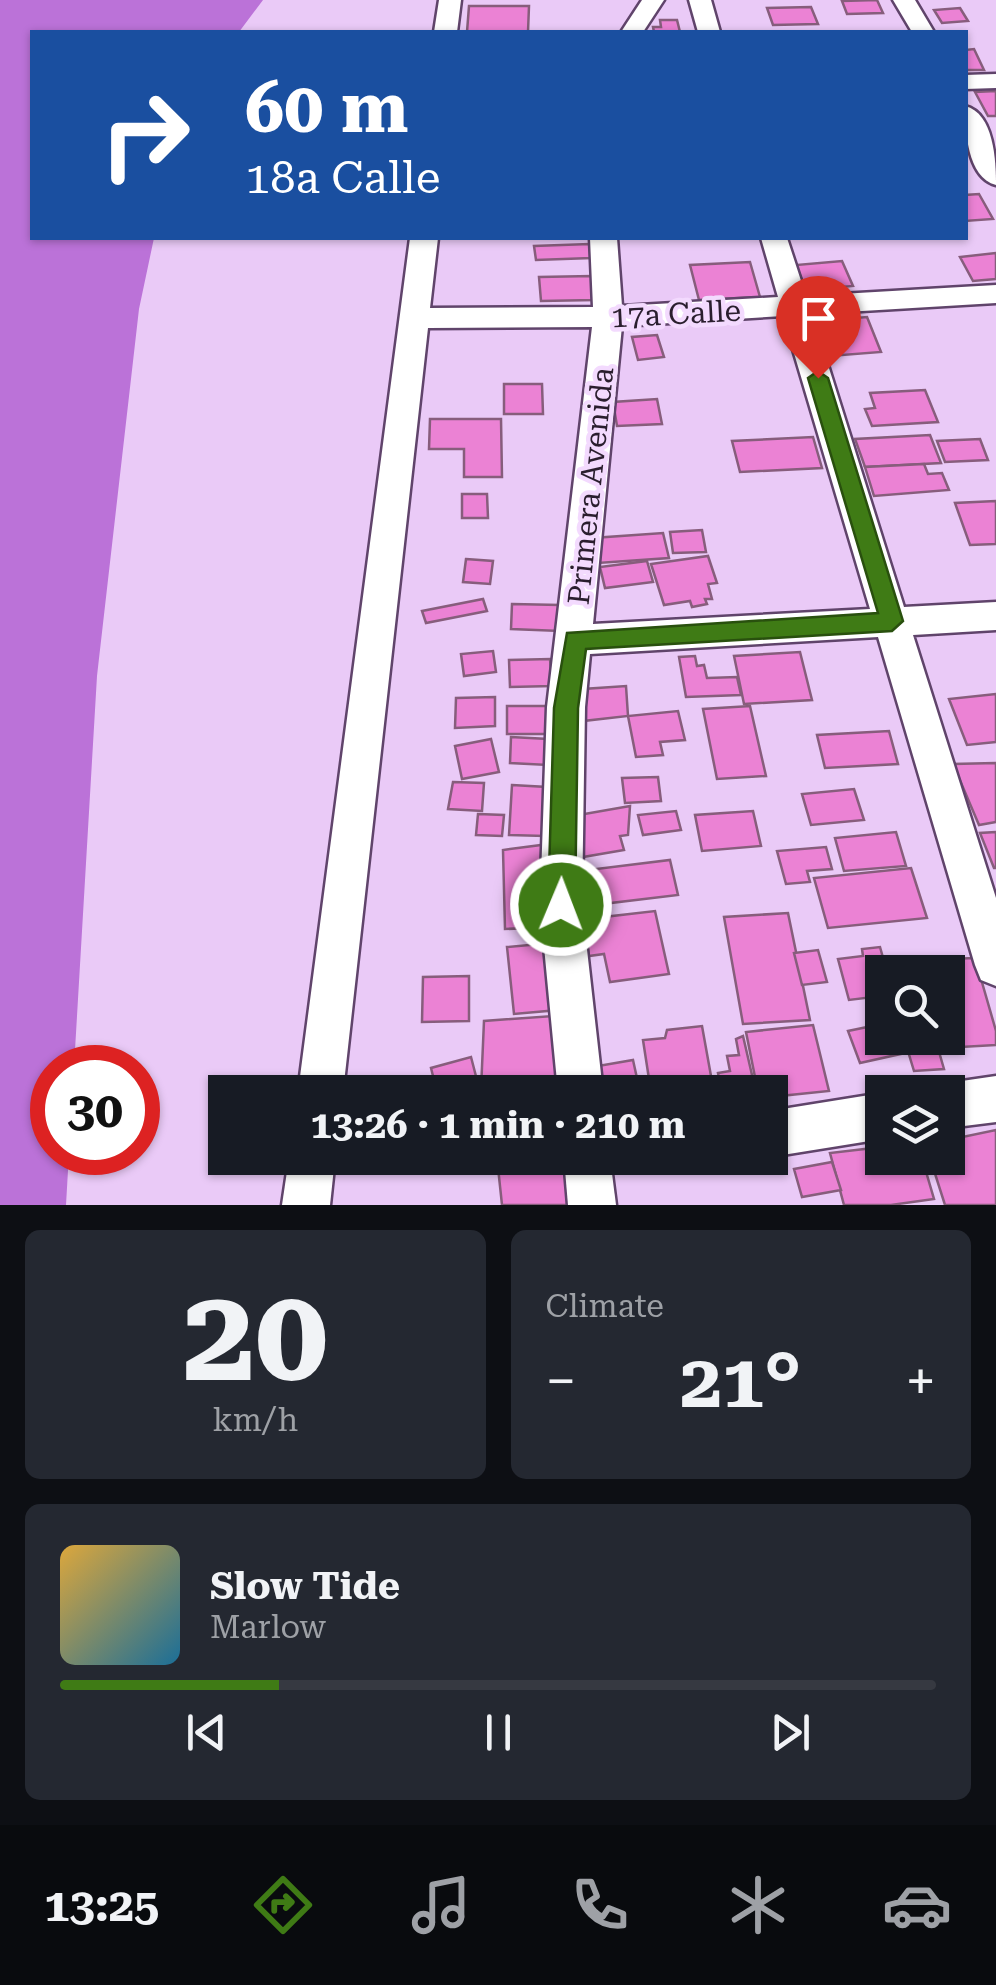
<!DOCTYPE html>
<meta charset="utf-8">
<style>
body{margin:0;font-family:"Roboto Serif",serif;background:#242831;color:#f1f3f6;height:100vh;display:flex;flex-direction:column;font-size:38px;white-space:nowrap}
*{box-sizing:border-box;margin:0}
p{font-size:32px;color:#9ea1a6}
.icon{flex:none;width:55px;height:55px;fill:none;stroke:currentColor;stroke-width:2;stroke-linecap:round;stroke-linejoin:round}
.map{position:relative;height:1205px;overflow:hidden}
.panel{display:flex;flex-direction:column;gap:25px;padding:25px;background:#0d0f14;flex:1}
.panel>*{flex:none}
.top-card{position:absolute;left:30px;top:30px;width:938px;height:210px;border-radius:0px;box-shadow:0 2px 8px #0004;background:#1a4fa0;color:#fff;overflow:hidden}
.fabs{position:absolute;left:865px;top:955px;display:grid;gap:20px}
.fabs a{display:grid;place-items:center;width:100px;height:100px;border-radius:0px;background:#171b24;box-shadow:0 2px 8px #0004;font-size:50px}
.speed{position:absolute;left:30px;top:1045px;display:flex;gap:20px;font-size:50px;font-weight:700;text-align:center}
.speed>*{display:grid;place-content:center;width:130px;height:130px;border-radius:50%;background:#171b24;box-shadow:0 2px 8px #0004;line-height:1}
.speed .limit{border:15px solid #d22;background:#fff;color:#111}
.pin{position:absolute;display:grid;place-items:center;width:85px;height:85px;color:#fff;margin:-102px -42px;border-radius:50% 50% 50% 0;rotate:-45deg;box-shadow:0 0 10px #0007}
.pin .icon{rotate:45deg}
.me{position:absolute;width:110px;margin:-55px;rotate:1deg;stroke-linejoin:round;filter:drop-shadow(0 0 8px #0008)}
.turn{display:flex;align-items:center;gap:35px;height:210px;padding:0 50px;font-size:45px}
.turn .icon{width:130px;height:130px;stroke-width:2.5}
.turn b{display:block;font-size:70px;line-height:85px}
.big{font-size:75px;font-weight:700;line-height:1.1}
.panel .widget{flex:1;display:flex;flex-direction:column;justify-content:center;gap:15px;min-width:0;padding:0 35px;border-radius:15px;background:#242831}
.panel .dial{align-items:center;gap:0}
.dial b{font-size:130px;line-height:1}
.song{display:flex;align-items:center;gap:30px}
.cover{width:120px;height:120px;border-radius:15px;background:linear-gradient(135deg,hsl(40 70% 55%),hsl(200 70% 35%))}
.played{height:10px;border-radius:5px;background:linear-gradient(90deg,#3f7b15 25%,#363941 25%)}
.keys{display:flex;justify-content:space-around;direction:ltr}
.heat{display:flex;justify-content:space-between;align-items:center;font-size:55px;direction:ltr}
.panel .tiles{flex:1;display:grid;gap:25px;grid-template-columns:1fr 1fr}
.widget:last-child{grid-column:span 2}
.trip{position:absolute;left:208px;top:1075px;width:580px;height:100px;border-radius:0px;background:#171b24;box-shadow:0 2px 8px #0004;font-weight:700;line-height:100px;text-align:center}
.dock{display:flex;height:160px;justify-content:space-around;align-items:center;background:#090b0e;color:#9ea1a6}
.dock .icon{width:70px;height:70px}
.dock .on{color:#3f7b15}
.dock b{font-size:45px;color:#f1f3f6}
.map>svg:first-child{display:block}
.water{fill:#bb72d8}
.building{fill:#eb82d4;stroke:#875d7c;stroke-width:2.5}
.lines{fill:none;stroke-linecap:round;stroke-linejoin:round}
.street-casing{stroke:#60446b;stroke-width:5}
.street{fill:#fff;fill-rule:evenodd}
.route{fill:#3f7b15;stroke:#29500e;stroke-width:2.5}
.labels{text-anchor:middle;stroke-width:9;stroke-linejoin:round;paint-order:stroke}
.street-label{font-size:30px;fill:#2a1e2e;stroke:#f3dafe}
</style>
<div class="map">
<svg width="996" height="1205" viewBox="0 0 996 1205">
<rect width="100%" height="100%" fill="#eacaf7"/>
<!-- water -->
<path class="water" d="M0 0H263L239 32H32V238H154L139 309 97 676 74 1067 52 1068V1152L69 1153 66 1205H0Z"/>
<!-- building -->
<g class="building">
<path d="M877 0 883 13 847 14 842 1Z"/>
<path d="M469 6H529L528 32H467Z"/>
<path d="M811 7 818 24 773 25 767 8Z"/>
<path d="M960 8 968 21 942 23 934 10Z"/>
<path d="M660 20H677L680 32H654L653 27H661Z"/>
<path d="M974 49 984 70H965V50Z"/>
<path d="M996 91V116H988L975 92Z"/>
<path d="M979 194 993 219 965 221V195Z"/>
<path d="M589 244 591 258 536 260 534 246Z"/>
<path d="M996 253V279L973 281 960 257Z"/>
<path d="M842 261 853 286 806 290 796 265Z"/>
<path d="M750 262 760 297 699 300 690 265Z"/>
<path d="M592 276 595 300 541 301 539 277Z"/>
<path d="M867 317 881 352 830 356 817 321Z"/>
<path d="M657 335 664 357 638 360 632 337Z"/>
<path d="M504 384H542L543 414H504Z"/>
<path d="M925 390 938 422 872 426 865 409 875 408 870 393Z"/>
<path d="M657 399 662 424 617 426 613 402Z"/>
<path d="M430 419H501L502 477H464V449H429Z"/>
<path d="M930 435 941 463 865 467 855 439Z"/>
<path d="M813 437 822 468 740 472 732 441Z"/>
<path d="M980 439 988 460 945 462 937 441Z"/>
<path d="M924 464 928 474 942 473 949 490 874 496 865 467Z"/>
<path d="M462 494H487L488 518H462Z"/>
<path d="M996 501V544L970 545 955 503Z"/>
<path d="M702 530 706 552 673 553 670 532Z"/>
<path d="M663 533 669 558 598 563 593 538Z"/>
<path d="M708 556 717 583 708 584 712 599H705L707 604 692 607 690 601 664 605 651 564Z"/>
<path d="M466 559 493 561 490 584 463 582Z"/>
<path d="M647 561 653 582 605 588 600 567Z"/>
<path d="M483 599 487 611 426 623 422 611Z"/>
<path d="M512 604 560 605V631L511 629Z"/>
<path d="M493 651 496 672 464 676 461 654Z"/>
<path d="M800 652 812 700 744 704 734 656Z"/>
<path d="M695 656 697 666 704 665 707 678 737 677 741 695 686 697 679 657Z"/>
<path d="M550 659 552 686 510 687 509 660Z"/>
<path d="M626 686 628 716 583 721V689Z"/>
<path d="M996 694V742L967 745 949 699Z"/>
<path d="M495 697V726L455 728 456 698Z"/>
<path d="M507 706H548L549 734H507Z"/>
<path d="M750 706 766 776 717 779 703 709Z"/>
<path d="M678 711 685 740 660 742 663 755 636 757 628 716Z"/>
<path d="M889 731 898 764 825 768 817 735Z"/>
<path d="M511 737 548 739V765L510 763Z"/>
<path d="M491 739 499 772 462 779 455 746Z"/>
<path d="M996 763V822L979 825 953 764Z"/>
<path d="M658 777 661 801 625 803 622 778Z"/>
<path d="M453 782 484 783 482 811 448 809Z"/>
<path d="M512 785 547 787 545 836 509 835Z"/>
<path d="M854 789 864 820 811 825 802 794Z"/>
<path d="M630 806 628 835 620 836 624 850 583 857 573 816Z"/>
<path d="M676 811 681 830 643 835 638 815Z"/>
<path d="M753 811 761 846 702 851 695 815Z"/>
<path d="M478 814 504 815 502 836 476 835Z"/>
<path d="M896 832 906 866 844 871 835 838Z"/>
<path d="M996 832V868H994L980 833Z"/>
<path d="M549 844 553 927 505 929 503 850Z"/>
<path d="M826 847 832 869 807 871 810 882 786 884 777 851Z"/>
<path d="M670 860 678 895 602 904 596 869Z"/>
<path d="M911 868 927 918 828 928 814 878Z"/>
<path d="M655 911 669 974 610 982 604 954 589 956 584 927 603 925 604 917Z"/>
<path d="M788 913 810 1020 743 1024 724 917Z"/>
<path d="M550 943 558 1010 514 1014 507 947Z"/>
<path d="M880 947 887 972H882V996L849 1000 838 959 863 956 862 949Z"/>
<path d="M818 950 827 982 802 985 794 953Z"/>
<path d="M975 958 996 1031V1045L943 1048 940 1038H948V972H924L921 960Z"/>
<path d="M469 976V1021L422 1022 423 977Z"/>
<path d="M882 1013V1038H899L905 1053 860 1063 848 1031 872 1026 869 1016Z"/>
<path d="M553 1016 560 1089 481 1090 484 1021Z"/>
<path d="M813 1025 829 1091 770 1097V1092H758L746 1032Z"/>
<path d="M702 1026 711 1076 674 1080 676 1092H651L643 1040 665 1038 667 1030Z"/>
<path d="M743 1036 755 1088 722 1091 718 1073 730 1071 727 1056 739 1055 736 1039Z"/>
<path d="M904 1038H935L944 1069 914 1071Z"/>
<path d="M471 1057 478 1084 437 1092 431 1068Z"/>
<path d="M633 1060 640 1092H601L598 1066Z"/>
<path d="M996 1130V1205H945L930 1158H948V1140Z"/>
<path d="M882 1147V1158H922L934 1199 891 1205H844L830 1153Z"/>
<path d="M497 1158H565L570 1205H502Z"/>
<path d="M832 1162 841 1190 802 1197 794 1169Z"/>
</g>
<g class="lines">
<!-- street casing -->
<g class="street-casing">
<g id="street">
<path d="M439 0H461L457 32H434Z"/>
<path d="M642 0H664L643 32H621Z"/>
<path d="M689 0H711L720 32H698Z"/>
<path d="M893 0H915L934 32H912Z"/>
<path d="M996 74V88L965 89V75Z"/>
<path d="M965 106C994 113 996 161 996 185 967 178 965 129 965 106Z"/>
<path d="M410 238H438L430 308 593 307 590 238H617L622 306 778 297 761 238H787L806 296 996 285V303L812 314 904 607 996 602V630L913 635 996 898V986L981 980 975 965 878 637 590 654 585 707 582 905 603 1092H558L540 905 547 707 592 327 428 328 343 1092H298ZM783 316 870 609 593 624 622 326Z"/>
<path d="M996 1076V1122L948 1128V1092L932 1090 948 1083Z"/>
<path d="M882 1093V1139L770 1157V1111Z"/>
<path d="M289 1158H335L330 1205H282Z"/>
<path d="M564 1158H610L616 1205H568Z"/>
</g>
</g>
<!-- street -->
<use href="#street" class="street"/>
</g>
<!-- route -->
<path class="route" d="M818 371 828 378 903 621 892 631 586 649 578 708 575 905 571 914 561 918 552 914 548 905 554 708 567 633 878 613 808 378Z"/>
<g class="labels">
<!-- street labels -->
<g class="street-label">
<text transform="translate(676 314) rotate(-3)" y="10">17a Calle</text>
<text transform="translate(591 486) rotate(-84)" y="10">Primera Avenida</text>
</g>
</g>
</svg>
<div class="fabs">
<a><svg class="icon" aria-label="search" viewBox="0 0 24 24"><circle cx="10" cy="10" r="6"/><path d="M15 15l6 6"/></svg></a>
<a><svg class="icon" aria-label="layers" viewBox="0 0 24 24"><path d="M12 4l9 5-9 5-9-5zM3 14l9 5 9-5"/></svg></a>
</div>
<div class="speed"><div class="limit">30</div></div>
<div class="pin" style="left:818px;top:378px;background:#d93025"><svg class="icon" aria-label="arrive" viewBox="0 0 24 24"><path d="M6 21V4h12l-3 4 3 4H6"/></svg></div>
<svg class="me" style="left:561px;top:905px" viewBox="-20 -20 40 40"><circle r="17" fill="#3f7b15" stroke="#fff" stroke-width="3"/><path d="M0-11L8 9 0 5-8 9z" fill="#fff"/></svg>
<div class="trip">13:26 · 1 min · 210 m</div>
<div class="top-card">
<div class="turn"><svg class="icon" aria-label="right" viewBox="0 0 24 24"><path d="M7 20v-9h11M14 6l5 5-5 5"/></svg><div><b>60 m</b>18a Calle</div></div>
</div>
</div>
<section class="panel">
<div class="tiles">
<div class="widget dial"><b>20</b><p>km/h</p></div>
<div class="widget"><p>Climate</p>
<div class="heat"><a>−</a><b class="big">21°</b><a>+</a></div>
</div>
<div class="widget">
<div class="song"><i class="cover"></i><div><b>Slow Tide</b><p>Marlow</p></div></div>
<div class="played"></div>
<div class="keys"><svg class="icon" aria-label="previous" viewBox="0 0 24 24"><path d="M18 5L8 12l10 7zM5 5v14"/></svg><svg class="icon" aria-label="pause" viewBox="0 0 24 24"><path d="M8 5v14M16 5v14"/></svg><svg class="icon" aria-label="next" viewBox="0 0 24 24"><path d="M6 5l10 7-10 7zM19 5v14"/></svg></div>
</div>
</div>
</section>
<nav class="dock">
<b>13:25</b>
<svg class="icon on" aria-label="directions" viewBox="0 0 24 24"><path d="M12 3l9 9-9 9-9-9zM9 14v-3h6M13 9l2 2-2 2"/></svg>
<svg class="icon" aria-label="music" viewBox="0 0 24 24"><path d="M9 18V5l10-2v13"/><circle cx="6" cy="18" r="3"/><circle cx="16" cy="16" r="3"/></svg>
<svg class="icon" aria-label="phone" viewBox="0 0 24 24"><path d="M5 4h4l2 5-3 2q2 4 5 5l2-3 5 2v4C11 20 4 13 5 4z"/></svg>
<svg class="icon" aria-label="climate" viewBox="0 0 24 24"><path d="M12 3v18M4 7l16 10M4 17L20 7"/></svg>
<svg class="icon" aria-label="car" viewBox="0 0 24 24"><path d="M5 17H2v-5l4-1 3-4h7l3 4 3 1v5h-3M9 17h6M6 11h13"/><circle cx="7" cy="17" r="2"/><circle cx="17" cy="17" r="2"/></svg>
</nav>
